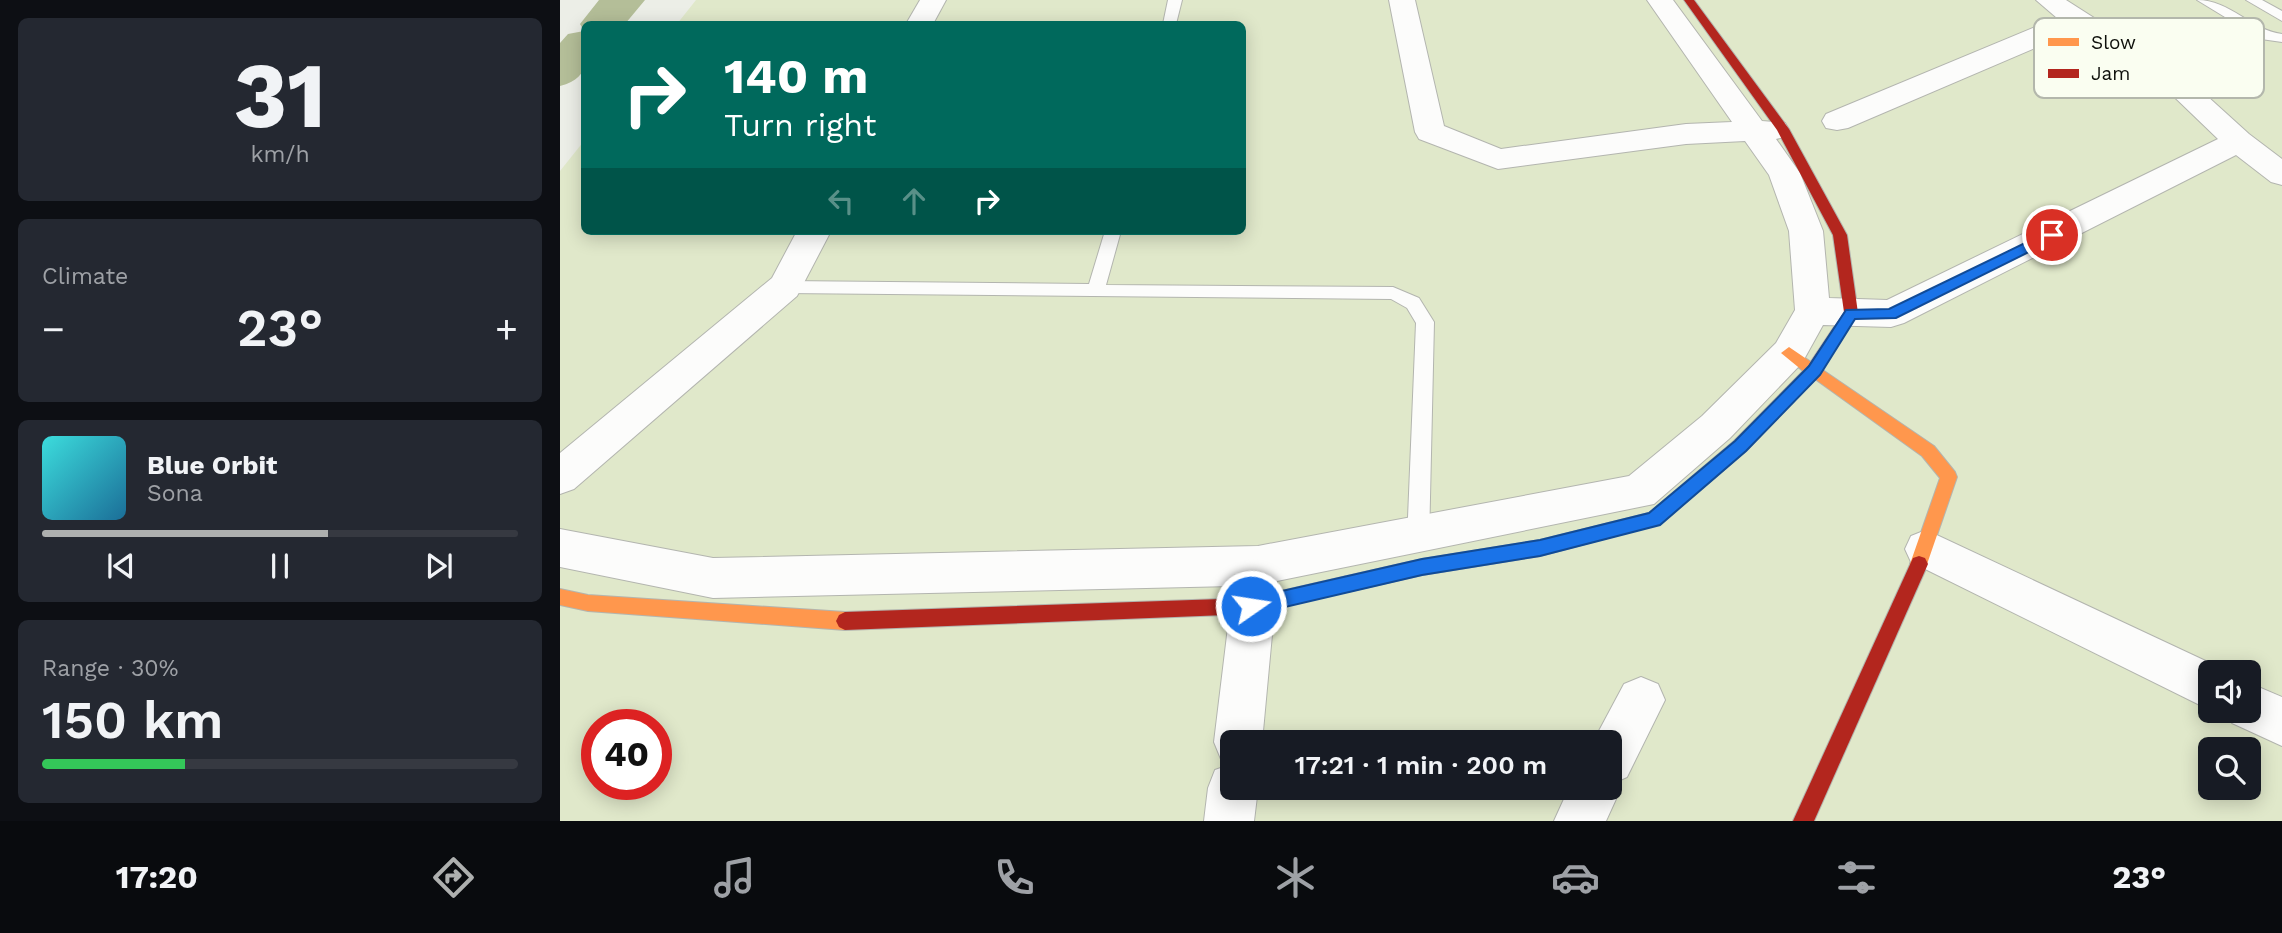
<!DOCTYPE html>
<meta charset="utf-8">
<style>
body{margin:0;font-family:"Work Sans",sans-serif;background:#242831;color:#f1f3f6;height:100vh;display:flex;flex-direction:column;font-size:26px;white-space:nowrap}
*{box-sizing:border-box;margin:0}
p{font-size:23px;color:#9ea1a6}
.icon{flex:none;width:38px;height:38px;fill:none;stroke:currentColor;stroke-width:2;stroke-linecap:round;stroke-linejoin:round}
.map{position:relative;flex:1;overflow:hidden}
.details{display:flex;flex-direction:column;gap:18px;padding:18px;background:#0d0f14;width:560px}
.details>*{flex:none}
.banner{position:absolute;left:21px;top:21px;width:665px;height:214px;border-radius:10px;box-shadow:0 4px 18px #0003;background:#00695c;color:#fff;overflow:hidden}
.fabs{position:absolute;left:1638px;top:660px;display:grid;gap:14px}
.fabs a{display:grid;place-items:center;width:63px;height:63px;border-radius:10px;background:#171b24;box-shadow:0 4px 18px #0003;font-size:35px}
.speed{position:absolute;left:21px;top:709px;display:flex;gap:14px;font-size:35px;font-weight:700;text-align:center}
.speed>*{display:grid;place-content:center;width:91px;height:91px;border-radius:50%;background:#171b24;box-shadow:0 4px 18px #0003;line-height:1}
.speed .limit{border:10px solid #d22;background:#fff;color:#111}
.pin{position:absolute;display:grid;place-items:center;width:60px;height:60px;color:#fff;margin:-30px;border:4px solid #fff;border-radius:50%;box-shadow:0 2px 7px #0007}
.me{position:absolute;width:77px;margin:-38px;rotate:77deg;stroke-linejoin:round;filter:drop-shadow(0 0 5px #0008)}
.turn{display:flex;align-items:center;gap:24px;height:147px;padding:0 28px;font-size:32px}
.turn .icon{width:91px;height:91px;stroke-width:2.5}
.turn b{display:block;font-size:49px;line-height:60px}
.lanes{display:flex;align-items:center;height:66px;padding:0 28px;background:#0003;justify-content:center;gap:35px;direction:ltr}
.lanes .off{opacity:.35}
.big{font-size:52px;font-weight:600;line-height:1.1}
.details .card{flex:1;display:flex;flex-direction:column;justify-content:center;gap:10px;min-width:0;padding:0 24px;border-radius:10px;background:#242831}
.details .dial{align-items:center;gap:0}
.dial b{font-size:91px;line-height:1}
.song{display:flex;align-items:center;gap:21px}
.cover{width:84px;height:84px;border-radius:10px;background:linear-gradient(135deg,hsl(180 70% 55%),hsl(200 70% 35%))}
.played{height:7px;border-radius:4px;background:linear-gradient(90deg,#aeb0af 60%,#363941 60%)}
.keys{display:flex;justify-content:space-around;direction:ltr}
.heat{display:flex;justify-content:space-between;align-items:center;font-size:38px;direction:ltr}
.charge{height:10px;border-radius:5px;background:linear-gradient(90deg,#34c759 30%,#363941 0)}
.trip{position:absolute;left:660px;top:730px;width:402px;height:70px;border-radius:10px;background:#171b24;box-shadow:0 4px 18px #0003;font-weight:600;line-height:70px;text-align:center}
.dock{display:flex;height:112px;justify-content:space-around;align-items:center;background:#090b0e;color:#9ea1a6}
.dock .icon{width:49px;height:49px}
.dock .active{color:#aeb0af}
.dock b{font-size:32px;color:#f1f3f6}
main{display:flex;flex:1;min-height:0}
.map>svg:first-child{display:block}
.green{fill:#e0e8ca;fill-rule:evenodd}
.lines{fill:none;stroke-linecap:round;stroke-linejoin:round}
.river{fill:#b4be98;fill-rule:evenodd}
.lane-casing{stroke:#b3b5af;stroke-width:2}
.street-casing{stroke:#b3b5af;stroke-width:2}
.slow-casing{stroke:#b3b5af;stroke-width:2}
.jam-casing{stroke:#b3b5af;stroke-width:2}
.lane{fill:#fcfcfb;fill-rule:evenodd}
.street{fill:#fcfcfb;fill-rule:evenodd}
.slow{fill:#ff974d;fill-rule:evenodd}
.jam{fill:#b3261e;fill-rule:evenodd}
.route{fill:#1a73e8;stroke:#114b97;stroke-width:2}
.key{fill:#fafef1;stroke:#b3b7ac;stroke-width:2}
.key-label{font-size:19px;fill:#0e100b}
</style>
<main>
<section class="details">
<div class="card dial"><b>31</b><p>km/h</p></div>
<div class="card"><p>Climate</p>
<div class="heat"><a>−</a><b class="big">23°</b><a>+</a></div>
</div>
<div class="card">
<div class="song"><i class="cover"></i><div><b>Blue Orbit</b><p>Sona</p></div></div>
<div class="played"></div>
<div class="keys"><svg class="icon" aria-label="previous" viewBox="0 0 24 24"><path d="M18 5L8 12l10 7zM5 5v14"/></svg><svg class="icon" aria-label="pause" viewBox="0 0 24 24"><path d="M8 5v14M16 5v14"/></svg><svg class="icon" aria-label="next" viewBox="0 0 24 24"><path d="M6 5l10 7-10 7zM19 5v14"/></svg></div>
</div>
<div class="card"><p>Range · 30%</p><b class="big">150 km</b><div class="charge"></div></div>
</section>
<div class="map">
<svg width="1722" height="821" viewBox="0 0 1722 821">
<rect width="100%" height="100%" fill="#eceee7"/>
<!-- green -->
<path class="green" d="M136 0H1722V821H0V171L24 141V231H682V24H117ZM1650 672H1689V710H1650ZM37 724H96V784H37ZM672 742H1050V788H672ZM1650 749H1689V788H1650Z"/>
<g class="lines">
<!-- river -->
<path class="river" d="M39 0H85L65 24H24C24 54 35 77 0 86V43L8 34 24 31 20 24Z"/>
<!-- lane casing -->
<g class="lane-casing">
<g id="lane">
<path d="M608 0H622L616 24H603Z"/>
<path d="M1637 0C1670 0 1691 30 1722 34V42L1701 39Z"/>
<path d="M1686 0H1702L1722 11V21Z"/>
<path d="M545 231H561L546 285 833 287 859 298 874 322 869 542 865 549 858 551 851 549 847 542 856 323 847 308 831 299 225 293 216 287 225 281 529 284Z"/>
</g>
</g>
<!-- street casing -->
<g class="street-casing">
<g id="street">
<path d="M360 0H386L373 24H346Z"/>
<path d="M829 0H855L884 126 941 149 1126 124 1172 122 1087 0H1113L1202 121 1225 123 1229 130 1225 137 1216 139 1240 173 1263 231 1269 298 1327 300 1658 139 1605 88 1515 31 1288 128 1277 130 1266 128 1262 121 1266 114 1497 18 1476 0H1506L1625 76 1689 134 1722 159V185L1711 182 1676 155 1344 323 1331 327 1263 325 1242 363 1170 438 1094 504 717 581 702 742H672V788H698L694 821H644L648 788 655 770 672 764 661 759 654 742 673 586 153 598 0 567V529L153 558 698 546 1069 476 1142 416 1216 343 1235 310 1229 231 1209 175 1185 141 1126 144 938 169 859 139 855 132Z"/>
<path d="M237 231H271L237 296 14 489 0 494V453L212 278Z"/>
<path d="M1366 530 1667 671 1650 672V710L1351 562 1345 549 1351 536Z"/>
<path d="M1081 677 1098 684 1105 700 1067 777 1058 781 1061 788 1046 821H994L1009 788H1050V742H1033L1064 684Z"/>
<path d="M1689 683 1722 697V746L1672 723 1667 710H1689Z"/>
</g>
</g>
<!-- slow casing -->
<g class="slow-casing">
<g id="slow">
<path d="M1229 347 1374 446 1395 472 1397 477 1365 570 1359 572 1353 570 1350 564 1380 478 1362 456 1255 379 1186 451 1100 524 980 556 862 575 787 592 781 590 778 584 781 578 787 576 862 559 980 540 1089 513 1174 441 1243 371 1221 353Z"/>
<path d="M0 589 28 595 285 612 291 615 294 621 291 627 285 630 28 611 0 605Z"/>
</g>
</g>
<!-- jam casing -->
<g class="jam-casing">
<g id="jam">
<path d="M1124 0H1134L1229 129 1287 235 1298 313 1257 376H1247L1244 372 1284 312 1273 235 1217 130Z"/>
<path d="M1359 556 1365 558 1368 564 1254 821H1233L1353 558Z"/>
<path d="M787 576 793 578 796 584 793 590 691 614 285 630 279 627 276 621 279 615 285 612 691 598Z"/>
</g>
</g>
<!-- lane -->
<use href="#lane" class="lane"/>
<!-- street -->
<use href="#street" class="street"/>
<!-- slow -->
<use href="#slow" class="slow"/>
<!-- jam -->
<use href="#jam" class="jam"/>
</g>
<!-- route -->
<path class="route" d="M1492 230 1499 235 1497 238 1336 318 1295 319 1260 375 1186 451 1100 525 980 556 862 575 691 615 685 612 682 606 685 600 691 598 862 559 980 540 1089 513 1175 441 1249 366 1286 310 1329 309Z"/>
<!-- legend -->
<rect x="1474" y="18" width="230" height="80" rx="10" class="key"/>
<rect x="1488" y="38" width="31" height="8" fill="#ff974d"/>
<rect x="1488" y="69" width="31" height="9" fill="#b3261e"/>
<g class="key-label">
<text x="1531" y="49">Slow</text>
<text x="1531" y="80">Jam</text>
</g>
</svg>
<div class="fabs">
<a><svg class="icon" aria-label="sound" viewBox="0 0 24 24"><path d="M4 9h4l5-4v14l-5-4H4zM17 9q2 3 0 6"/></svg></a>
<a><svg class="icon" aria-label="search" viewBox="0 0 24 24"><circle cx="10" cy="10" r="6"/><path d="M15 15l6 6"/></svg></a>
</div>
<div class="speed"><div class="limit">40</div></div>
<div class="pin" style="left:1492px;top:235px;background:#d93025"><svg class="icon" aria-label="arrive" viewBox="0 0 24 24"><path d="M6 21V4h12l-3 4 3 4H6"/></svg></div>
<svg class="me" style="left:691px;top:606px" viewBox="-20 -20 40 40"><circle r="17" fill="#1a73e8" stroke="#fff" stroke-width="3"/><path d="M0-11L8 9 0 5-8 9z" fill="#fff"/></svg>
<div class="trip">17:21 · 1 min · 200 m</div>
<div class="banner">
<div class="turn"><svg class="icon" aria-label="right" viewBox="0 0 24 24"><path d="M7 20v-9h11M14 6l5 5-5 5"/></svg><div><b>140 m</b>Turn right</div></div>
<div class="lanes"><svg class="icon off" aria-label="left" viewBox="0 0 24 24"><path d="M17 20v-9H6M10 6l-5 5 5 5"/></svg><svg class="icon off" aria-label="ahead" viewBox="0 0 24 24"><path d="M12 20V5M6 11l6-6 6 6"/></svg><svg class="icon" aria-label="right" viewBox="0 0 24 24"><path d="M7 20v-9h11M14 6l5 5-5 5"/></svg></div>
</div>
</div>
</main>
<nav class="dock">
<b>17:20</b>
<svg class="icon active" aria-label="directions" viewBox="0 0 24 24"><path d="M12 3l9 9-9 9-9-9zM9 14v-3h6M13 9l2 2-2 2"/></svg>
<svg class="icon" aria-label="music" viewBox="0 0 24 24"><path d="M9 18V5l10-2v13"/><circle cx="6" cy="18" r="3"/><circle cx="16" cy="16" r="3"/></svg>
<svg class="icon" aria-label="phone" viewBox="0 0 24 24"><path d="M5 4h4l2 5-3 2q2 4 5 5l2-3 5 2v4C11 20 4 13 5 4z"/></svg>
<svg class="icon" aria-label="climate" viewBox="0 0 24 24"><path d="M12 3v18M4 7l16 10M4 17L20 7"/></svg>
<svg class="icon" aria-label="car" viewBox="0 0 24 24"><path d="M5 17H2v-5l4-1 3-4h7l3 4 3 1v5h-3M9 17h6M6 11h13"/><circle cx="7" cy="17" r="2"/><circle cx="17" cy="17" r="2"/></svg>
<svg class="icon" aria-label="filters" viewBox="0 0 24 24"><path d="M4 7h16M4 17h16"/><circle cx="9" cy="7" r="2"/><circle cx="15" cy="17" r="2"/></svg>
<b>23°</b>
</nav>
